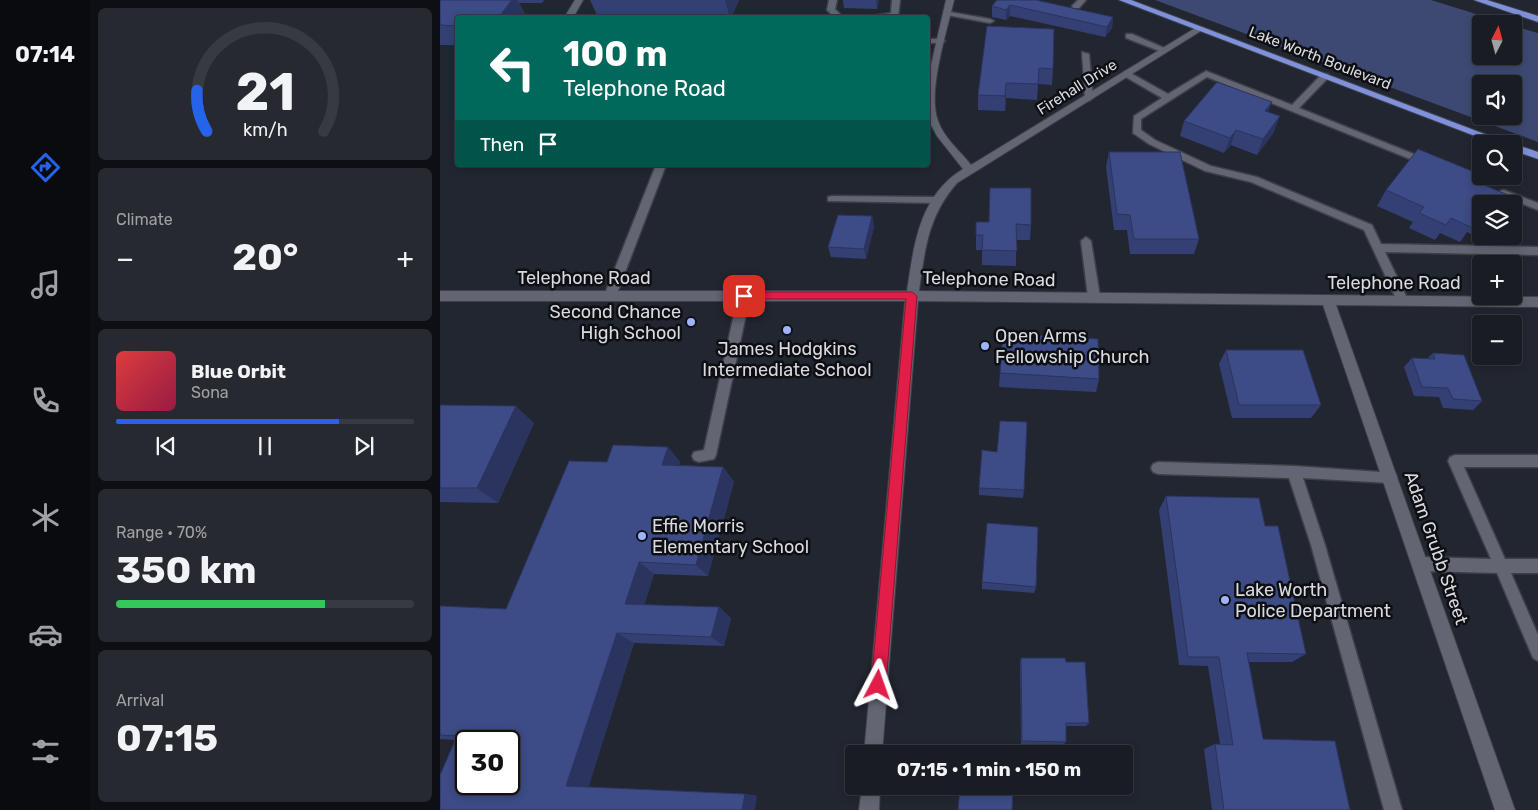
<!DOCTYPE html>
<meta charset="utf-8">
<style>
body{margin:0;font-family:Rubik,sans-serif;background:#272931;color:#f1f3f6;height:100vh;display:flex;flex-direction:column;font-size:19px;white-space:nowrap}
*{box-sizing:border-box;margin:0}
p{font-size:16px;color:#9fa1a6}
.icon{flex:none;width:28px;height:28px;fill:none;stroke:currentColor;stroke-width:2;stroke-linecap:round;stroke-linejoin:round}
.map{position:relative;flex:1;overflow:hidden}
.drawer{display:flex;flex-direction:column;gap:8px;padding:8px;background:#0e0f14;width:350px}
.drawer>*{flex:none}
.guide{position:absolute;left:15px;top:15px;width:475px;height:152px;border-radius:5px;box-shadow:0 2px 8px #0003,0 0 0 1px #383a41;background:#00695c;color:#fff;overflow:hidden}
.needle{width:32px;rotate:6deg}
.fabs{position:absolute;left:1032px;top:15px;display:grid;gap:10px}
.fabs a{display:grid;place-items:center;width:50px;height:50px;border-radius:5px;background:#1a1c24;box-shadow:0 2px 8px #0003,0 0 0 1px #383a41;font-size:25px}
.speed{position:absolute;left:15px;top:730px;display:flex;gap:10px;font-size:25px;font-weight:700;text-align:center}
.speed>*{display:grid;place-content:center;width:65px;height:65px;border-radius:50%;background:#1a1c24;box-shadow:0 2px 8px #0003,0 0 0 1px #383a41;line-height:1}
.speed .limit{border:2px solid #111;border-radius:8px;background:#fff;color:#111}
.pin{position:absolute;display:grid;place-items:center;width:42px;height:42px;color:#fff;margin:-21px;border-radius:10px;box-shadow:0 2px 8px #0006}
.me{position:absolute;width:55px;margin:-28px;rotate:4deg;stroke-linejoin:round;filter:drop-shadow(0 0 4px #0008)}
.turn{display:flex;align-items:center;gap:18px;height:105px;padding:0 25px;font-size:22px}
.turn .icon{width:65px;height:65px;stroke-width:2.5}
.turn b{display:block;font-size:35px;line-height:42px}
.then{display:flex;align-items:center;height:48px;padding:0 25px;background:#0003;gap:10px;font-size:19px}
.big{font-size:38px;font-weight:700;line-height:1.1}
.drawer .tile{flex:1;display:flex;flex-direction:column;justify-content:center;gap:8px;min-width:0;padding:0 18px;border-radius:8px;background:#272931}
.drawer .dial{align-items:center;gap:0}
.dial svg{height:130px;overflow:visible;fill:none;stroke:#383a41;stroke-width:7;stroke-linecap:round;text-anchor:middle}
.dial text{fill:#f1f3f6;stroke:none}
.song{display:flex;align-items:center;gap:15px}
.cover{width:60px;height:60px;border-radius:8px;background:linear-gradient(135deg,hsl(0 70% 55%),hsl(340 70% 35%))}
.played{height:5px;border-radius:2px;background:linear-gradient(90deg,#2563eb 75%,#383a41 75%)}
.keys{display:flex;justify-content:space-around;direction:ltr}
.heat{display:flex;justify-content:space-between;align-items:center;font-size:28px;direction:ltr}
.charge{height:8px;border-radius:4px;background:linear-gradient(90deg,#34c759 70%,#383a41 0)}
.trip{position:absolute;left:405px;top:745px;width:288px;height:50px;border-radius:5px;background:#1a1c24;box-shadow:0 2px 8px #0003,0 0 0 1px #383a41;font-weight:700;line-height:50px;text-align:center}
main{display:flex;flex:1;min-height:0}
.dock{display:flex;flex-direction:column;width:90px;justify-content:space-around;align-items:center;background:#0a0b0e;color:#9fa1a6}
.dock .icon{width:35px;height:35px}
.dock .current{color:#2563eb}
.dock b{font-size:22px;color:#f1f3f6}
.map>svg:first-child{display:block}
.green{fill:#3d4972;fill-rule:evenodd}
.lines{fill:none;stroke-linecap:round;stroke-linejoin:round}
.service-casing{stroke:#3d4048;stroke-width:3}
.minor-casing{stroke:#3d4048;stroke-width:2}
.trunk-casing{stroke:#3d4048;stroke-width:2}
.service{fill:#636672;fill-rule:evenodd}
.minor{fill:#636672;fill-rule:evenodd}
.trunk{fill:#7e91da;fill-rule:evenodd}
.wall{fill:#344073}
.shaded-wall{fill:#2b345e}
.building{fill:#3d4b86;stroke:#2b345e;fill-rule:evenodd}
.route{fill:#e11d48;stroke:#92132f}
.poi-dot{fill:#9fb3fd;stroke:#0d0f13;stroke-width:2}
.labels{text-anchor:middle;stroke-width:5;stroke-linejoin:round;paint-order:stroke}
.far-street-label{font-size:15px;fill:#d8dae1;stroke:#0d0f13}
.street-label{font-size:18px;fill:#d8dae1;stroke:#0d0f13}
.poi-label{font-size:18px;fill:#d8dae1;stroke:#0d0f13;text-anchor:start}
</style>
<main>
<nav class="dock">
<b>07:14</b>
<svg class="icon current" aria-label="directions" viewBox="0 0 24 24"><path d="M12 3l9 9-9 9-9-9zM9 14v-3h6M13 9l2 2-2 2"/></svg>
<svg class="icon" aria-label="music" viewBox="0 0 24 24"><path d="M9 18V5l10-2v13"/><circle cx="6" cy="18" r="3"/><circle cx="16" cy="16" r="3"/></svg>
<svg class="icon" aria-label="phone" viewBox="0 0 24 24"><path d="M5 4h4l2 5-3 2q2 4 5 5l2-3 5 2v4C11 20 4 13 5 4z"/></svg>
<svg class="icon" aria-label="climate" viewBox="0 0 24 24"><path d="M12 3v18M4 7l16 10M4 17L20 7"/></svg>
<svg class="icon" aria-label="car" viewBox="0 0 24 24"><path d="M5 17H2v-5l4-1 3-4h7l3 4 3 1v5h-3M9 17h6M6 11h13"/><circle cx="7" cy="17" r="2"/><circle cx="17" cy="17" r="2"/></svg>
<svg class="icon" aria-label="filters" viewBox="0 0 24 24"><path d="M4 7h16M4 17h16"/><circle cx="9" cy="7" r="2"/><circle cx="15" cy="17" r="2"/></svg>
</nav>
<section class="drawer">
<div class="tile dial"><svg viewBox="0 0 100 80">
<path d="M14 69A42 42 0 1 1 86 69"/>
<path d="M14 69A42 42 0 0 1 8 44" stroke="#2563eb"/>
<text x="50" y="56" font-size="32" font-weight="700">21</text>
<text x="50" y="72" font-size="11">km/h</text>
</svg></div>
<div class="tile"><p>Climate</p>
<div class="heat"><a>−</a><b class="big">20°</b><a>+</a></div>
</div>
<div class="tile">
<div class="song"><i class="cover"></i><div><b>Blue Orbit</b><p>Sona</p></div></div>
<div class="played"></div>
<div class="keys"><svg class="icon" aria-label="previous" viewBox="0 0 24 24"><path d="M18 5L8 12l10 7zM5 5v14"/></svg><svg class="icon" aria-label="pause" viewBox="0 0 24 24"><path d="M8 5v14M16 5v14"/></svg><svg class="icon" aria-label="next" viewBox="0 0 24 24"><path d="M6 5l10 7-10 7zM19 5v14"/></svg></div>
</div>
<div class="tile"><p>Range · 70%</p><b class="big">350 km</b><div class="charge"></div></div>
<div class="tile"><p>Arrival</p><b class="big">07:15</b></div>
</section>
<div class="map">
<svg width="1098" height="810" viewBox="0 0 1098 810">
<rect width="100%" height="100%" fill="#222630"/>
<!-- green -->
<path class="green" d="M715 0H991L1068 24H1041V56H1074V26L1098 33V142ZM1041 84H1074V116H1041Z"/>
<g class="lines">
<!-- service casing -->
<g class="service-casing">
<g id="service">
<path d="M389 0H397L395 9 401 15 418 18H395L387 10Z"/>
<path d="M452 0H460L458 18H418L451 13Z"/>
<path d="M638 0H646L639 8H633L632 6Z"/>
<path d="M504 11 550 19 554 21 550 23 507 15H504Z"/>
<path d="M686 34H692L729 50 722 52 686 38Z"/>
<path d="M488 39H501L505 41 501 43H488Z"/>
<path d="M642 52 649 54 653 98 649 101 645 98Z"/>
<path d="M687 71 728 94 766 71 852 105 882 74H888V78L859 108 991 161V165H985L767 77 701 119V130L715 140 771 166 817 177 932 225 941 244 1098 247V255L945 252 968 300 966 303H958L924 230 811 182 765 171 709 144 693 133 694 116 722 98 684 76V72Z"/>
<path d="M216 165H226L176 296 174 299H166L164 296Z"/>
<path d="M1064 190 1098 203V210L1060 195V191Z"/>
<path d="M392 196 496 197 501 200 496 203 388 201V197Z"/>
<path d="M646 237 651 241 660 297 654 301 648 297 641 241Z"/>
<path d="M304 292 310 296 276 455 274 459 259 462 254 460 252 456 254 452 264 450 298 296Z"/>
<path d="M1015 455H1098V467H1024L1065 559H1098V573H1071L1098 635V661L1093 658 1057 573 980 571 975 569 973 564 975 559 980 557 1051 559 1008 461 1010 457Z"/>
<path d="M718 462 854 466 955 473 957 477 955 481 950 483 863 478 885 545 962 810H944L871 545 849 478 718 474 713 472 711 468 713 464Z"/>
</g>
</g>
<!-- minor casing -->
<g class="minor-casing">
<g id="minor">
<path d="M135 0H143L133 18H124Z"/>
<path d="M506 0H514C507 31 487 92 498 121 504 138 520 151 531 165L757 27H763L764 29 517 183C488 216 485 249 479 291L1098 297V307L896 305 1075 810H1055L883 305 478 301 442 754H424L465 301H0V291H467C474 245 479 196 523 169L497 136 488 119V78Z"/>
<path d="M422 786H440L439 810H419Z"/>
</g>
</g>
<!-- trunk casing -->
<g class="trunk-casing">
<g id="trunk">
<path d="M679 0H691L1071 144H1056Z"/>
<path d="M1034 0H1047L1098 16V22Z"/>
<path d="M1074 144 1098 152V159L1074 151Z"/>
</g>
</g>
<!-- service -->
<use href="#service" class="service"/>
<!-- minor -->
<use href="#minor" class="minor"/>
<!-- trunk -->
<use href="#trunk" class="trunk"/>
</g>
<!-- wall -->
<g class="wall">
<path d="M0 0H104L102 3H79L86 16 18 18V45H0Z"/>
<path d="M150 0H299L291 18 158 17Z"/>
<path d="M403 0H439L437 9 404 8Z"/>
<path d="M557 0 673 17 672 28 665 37 570 16 566 20 552 17V6Z"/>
<path d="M547 26 613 69 612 85 598 84 597 100 566 98 565 111 538 110V95Z"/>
<path d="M828 112 834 132 817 155 791 145 784 153 740 136 744 121Z"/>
<path d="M669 152 759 239 754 254H690L687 230H674L666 167Z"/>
<path d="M1034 181 1041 204V236H1056L1050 243 1027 232 1020 242 1000 233 995 240 969 228 973 222 937 206 946 190Z"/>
<path d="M432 216 434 227 426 259 391 257 388 247Z"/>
<path d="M536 222 591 225 590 240H576V266L542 265V250H536Z"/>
<path d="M786 350 881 405 871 418H792L779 364Z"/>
<path d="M993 353 1042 401 1033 410 1003 408 999 397 974 396 964 367 972 358H988Z"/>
<path d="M560 373 659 379 656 392 559 387Z"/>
<path d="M0 405 94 423 58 503 0 502Z"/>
<path d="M228 447 240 462 239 465 283 467 294 482 268 576 214 574 204 605 279 607 291 618 284 646 194 643 148 787 305 794 317 796 0 810 15 740 0 739V606L66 609 167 462Z"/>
<path d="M539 488 584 490 583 498 539 495Z"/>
<path d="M726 496 825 526 866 654 852 662H809L823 739 910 810H772L764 749 775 744H780L768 666 739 665 719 510Z"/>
<path d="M542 582 596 587 594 593 542 589Z"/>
<path d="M581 658 626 662 649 723 646 726H626V742L624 744H581L580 662Z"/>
</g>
<!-- shaded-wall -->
<g class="shaded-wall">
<path d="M72 0H77L86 16 85 18H58Z"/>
<path d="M285 0H299L291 18H290Z"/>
<path d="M436 0H439L437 9Z"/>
<path d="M570 5V16L566 20V10Z"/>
<path d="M673 17 672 28 665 37 667 27Z"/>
<path d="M566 83V98L565 111V96Z"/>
<path d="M832 102 826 117 825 111Z"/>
<path d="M840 116 834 132 817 155 823 139Z"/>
<path d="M796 130 791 145 784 153 790 138Z"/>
<path d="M432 216 434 227 426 259 424 249Z"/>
<path d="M76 406 94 423 58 503 37 488Z"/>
<path d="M228 447 240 462 234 480 222 465Z"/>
<path d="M283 467 294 482 268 576 256 565Z"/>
<path d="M199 562 214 574 201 614 185 604Z"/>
<path d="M279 607 291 618 284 646 271 637Z"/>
<path d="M177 633 194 643 148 789 126 786Z"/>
<path d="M305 794 317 796 315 810H302Z"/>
</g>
<!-- building -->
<g class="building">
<path d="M0 0H72L58 18H18V26L0 25Z"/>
<path d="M557 0H596L673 17 667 27 570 5 566 10 552 6Z"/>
<path d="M547 26 614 29 613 69 599 68 598 84 566 83 565 96 538 95Z"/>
<path d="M777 82 832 102 825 111 840 116 823 139 796 130 790 138 744 121Z"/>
<path d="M978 149 1039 174 1034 181 1080 200 1074 210V204H1041V218L1038 217 1031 227 1011 218 1006 225 979 213 984 207 946 190Z"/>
<path d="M669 152H740L759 239H694L690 215 677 214Z"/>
<path d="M550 188H591V225L576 224 577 251 542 250 543 235H536V222H549Z"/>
<path d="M398 215 432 216 424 249 388 247Z"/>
<path d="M563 333 658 339 659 379 560 373Z"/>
<path d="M786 350H863L881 405H799Z"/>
<path d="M993 353 1024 355 1042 401 1013 399 1008 388 982 387 972 358 995 359Z"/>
<path d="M0 405 76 406 37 488H0Z"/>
<path d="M560 421 587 422 584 490 539 488 542 450 557 452Z"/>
<path d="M173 445 228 447 222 465 283 467 256 565 199 562 185 604 279 607 271 637 177 633 126 786 305 794 302 810H0V775L17 736 0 735V606L66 609 129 461 167 462ZM26 741H69V784H26Z"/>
<path d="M726 496 819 498 825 526H838L866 654 807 653 823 739 895 741 910 810H784L775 744 793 745 779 657H748Z"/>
<path d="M547 523 598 527 596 587 542 582Z"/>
<path d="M581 658H625L626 662H645L649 723H626V742L582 741Z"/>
<path d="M520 786H573L572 810H518Z"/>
</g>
<!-- route -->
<path class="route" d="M304 292H472L477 296 446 685 444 690 438 692 433 690 431 685 466 299H304L299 296Z"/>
<!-- markers -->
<g class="poi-dot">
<circle cx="251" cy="322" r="5"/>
<circle cx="347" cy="330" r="5"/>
<circle cx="545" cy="346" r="5"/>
<circle cx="202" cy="536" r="5"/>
<circle cx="785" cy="600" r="5"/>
</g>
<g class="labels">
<!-- far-street labels -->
<g class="far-street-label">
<text transform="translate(880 58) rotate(21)" y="5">Lake Worth Boulevard</text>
<text transform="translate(637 87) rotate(-32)" y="5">Firehall Drive</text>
</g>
<!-- street labels -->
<g class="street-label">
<text x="144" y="284">Telephone Road</text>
<text transform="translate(549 279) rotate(1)" y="6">Telephone Road</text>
<text x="954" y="289">Telephone Road</text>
<text transform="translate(996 548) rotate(71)" y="6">Adam Grubb Street</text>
</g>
<!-- poi labels -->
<g class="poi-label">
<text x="241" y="318" text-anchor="end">Second Chance<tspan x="241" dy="21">High School</tspan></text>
<text x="555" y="342">Open Arms<tspan x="555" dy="21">Fellowship Church</tspan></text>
<text x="347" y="355" text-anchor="middle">James Hodgkins<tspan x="347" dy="21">Intermediate School</tspan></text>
<text x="212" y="532">Effie Morris<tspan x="212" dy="21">Elementary School</tspan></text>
<text x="795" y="596">Lake Worth<tspan x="795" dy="21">Police Department</tspan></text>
</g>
</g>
</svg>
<div class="fabs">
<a><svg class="needle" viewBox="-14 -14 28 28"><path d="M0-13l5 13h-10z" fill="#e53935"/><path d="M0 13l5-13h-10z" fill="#9fa1a6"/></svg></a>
<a><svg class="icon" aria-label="sound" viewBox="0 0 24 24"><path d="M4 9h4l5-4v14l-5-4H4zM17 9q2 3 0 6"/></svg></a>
<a><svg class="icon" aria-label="search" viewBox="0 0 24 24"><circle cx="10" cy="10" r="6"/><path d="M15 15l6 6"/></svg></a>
<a><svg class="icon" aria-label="layers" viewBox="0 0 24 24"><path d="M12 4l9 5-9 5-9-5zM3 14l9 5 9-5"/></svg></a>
<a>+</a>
<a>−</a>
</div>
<div class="speed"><div class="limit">30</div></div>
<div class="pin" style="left:304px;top:296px;background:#d93025"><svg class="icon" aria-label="arrive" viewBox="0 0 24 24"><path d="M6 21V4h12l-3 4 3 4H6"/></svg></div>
<svg class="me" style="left:438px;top:685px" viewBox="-20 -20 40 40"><path d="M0-17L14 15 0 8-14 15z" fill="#e11d48" stroke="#fff" stroke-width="4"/></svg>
<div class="trip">07:15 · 1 min · 150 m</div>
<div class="guide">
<div class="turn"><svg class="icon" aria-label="left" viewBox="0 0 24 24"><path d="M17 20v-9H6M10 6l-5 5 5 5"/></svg><div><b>100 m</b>Telephone Road</div></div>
<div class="then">Then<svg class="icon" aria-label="arrive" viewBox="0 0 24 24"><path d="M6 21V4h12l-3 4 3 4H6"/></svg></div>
</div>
</div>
</main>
